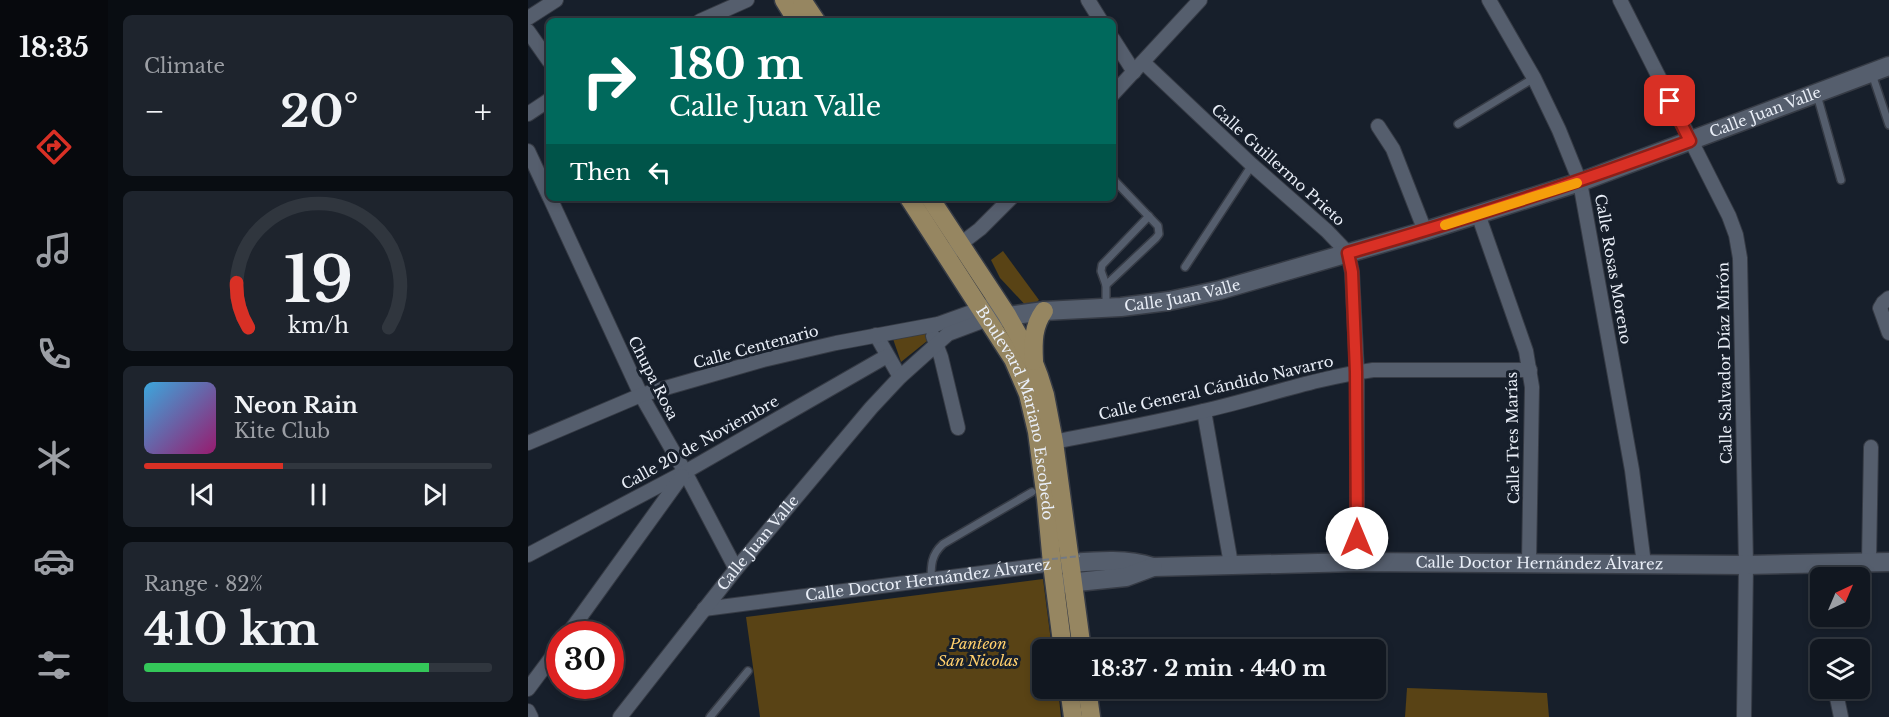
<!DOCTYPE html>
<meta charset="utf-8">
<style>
body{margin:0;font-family:"Libre Baskerville",serif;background:#1e242d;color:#f1f3f6;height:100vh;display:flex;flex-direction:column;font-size:22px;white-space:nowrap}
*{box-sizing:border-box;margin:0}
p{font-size:20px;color:#9c9fa5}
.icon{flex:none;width:33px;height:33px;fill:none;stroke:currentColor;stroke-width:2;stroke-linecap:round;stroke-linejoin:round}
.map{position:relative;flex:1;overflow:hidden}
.details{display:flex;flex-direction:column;gap:15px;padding:15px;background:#090d12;width:420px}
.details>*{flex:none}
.guide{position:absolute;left:18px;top:18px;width:570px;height:183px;border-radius:9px;box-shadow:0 3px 9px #0003,0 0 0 2px #30363e;background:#00695c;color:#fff;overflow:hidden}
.needle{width:39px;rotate:44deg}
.fabs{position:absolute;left:1282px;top:567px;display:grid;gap:12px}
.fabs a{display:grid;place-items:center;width:60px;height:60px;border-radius:9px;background:#111720;box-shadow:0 3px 9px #0003,0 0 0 2px #30363e;font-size:30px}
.speed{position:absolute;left:18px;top:621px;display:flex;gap:12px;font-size:30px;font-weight:700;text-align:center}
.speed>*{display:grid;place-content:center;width:78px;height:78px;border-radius:50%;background:#111720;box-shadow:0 3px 9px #0003,0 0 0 2px #30363e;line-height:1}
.speed .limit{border:9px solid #d22;background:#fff;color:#111}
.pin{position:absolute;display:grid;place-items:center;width:51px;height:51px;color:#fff;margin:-26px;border-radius:12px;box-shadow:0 3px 9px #0006}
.me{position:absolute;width:66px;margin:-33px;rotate:0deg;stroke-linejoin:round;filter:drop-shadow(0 0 4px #0008)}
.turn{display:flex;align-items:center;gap:21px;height:126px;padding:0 24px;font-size:27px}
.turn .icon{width:78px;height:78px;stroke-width:2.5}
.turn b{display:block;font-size:42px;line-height:51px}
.then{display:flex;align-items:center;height:57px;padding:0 24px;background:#0003;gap:12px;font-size:22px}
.big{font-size:45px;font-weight:700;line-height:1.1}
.details .widget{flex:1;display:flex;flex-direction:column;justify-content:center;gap:9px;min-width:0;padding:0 21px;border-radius:9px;background:#1e242d}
.details .dial{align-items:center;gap:0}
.dial svg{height:156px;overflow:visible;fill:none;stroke:#30363e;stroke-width:7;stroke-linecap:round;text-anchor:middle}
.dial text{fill:#f1f3f6;stroke:none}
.song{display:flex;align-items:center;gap:18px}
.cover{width:72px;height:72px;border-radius:9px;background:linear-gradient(135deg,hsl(200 70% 55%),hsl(320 70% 35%))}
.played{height:6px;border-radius:3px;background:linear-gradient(90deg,#d93025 40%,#30363e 40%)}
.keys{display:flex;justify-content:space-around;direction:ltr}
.heat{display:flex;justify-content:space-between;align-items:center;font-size:33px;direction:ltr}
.charge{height:9px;border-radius:4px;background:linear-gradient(90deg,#34c759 82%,#30363e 0)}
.trip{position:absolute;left:504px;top:639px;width:354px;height:60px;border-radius:9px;background:#111720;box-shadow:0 3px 9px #0003,0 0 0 2px #30363e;font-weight:700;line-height:60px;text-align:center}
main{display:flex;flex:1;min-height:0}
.tab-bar{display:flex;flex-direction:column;width:108px;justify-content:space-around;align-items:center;background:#07090d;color:#9c9fa5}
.tab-bar .icon{width:42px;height:42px}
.tab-bar .active{color:#d93025}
.tab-bar b{font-size:27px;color:#f1f3f6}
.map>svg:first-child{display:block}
.green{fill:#594315}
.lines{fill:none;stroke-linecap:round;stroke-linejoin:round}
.lane-casing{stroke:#363b45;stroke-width:10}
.street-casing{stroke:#363b45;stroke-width:16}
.secondary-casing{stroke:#363b45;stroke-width:21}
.primary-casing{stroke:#363b45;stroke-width:21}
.lane{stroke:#555e6d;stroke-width:7}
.street{stroke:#555e6d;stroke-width:14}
.secondary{stroke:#555e6d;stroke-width:18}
.primary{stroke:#968661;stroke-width:18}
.path-bridge{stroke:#737a85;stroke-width:2;stroke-dasharray:6 3;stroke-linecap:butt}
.route-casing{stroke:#8d1f18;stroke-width:15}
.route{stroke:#d93025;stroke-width:10}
.slow{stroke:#f59e0b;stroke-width:10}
.labels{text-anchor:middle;stroke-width:6;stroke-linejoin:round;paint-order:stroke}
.street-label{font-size:15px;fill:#e9eef7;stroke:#171f2b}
.park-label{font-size:15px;font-style:italic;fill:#ffcf6c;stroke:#171f2b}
</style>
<main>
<nav class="tab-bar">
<b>18:35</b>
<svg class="icon active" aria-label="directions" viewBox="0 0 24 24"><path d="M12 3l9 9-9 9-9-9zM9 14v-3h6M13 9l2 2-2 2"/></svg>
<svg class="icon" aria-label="music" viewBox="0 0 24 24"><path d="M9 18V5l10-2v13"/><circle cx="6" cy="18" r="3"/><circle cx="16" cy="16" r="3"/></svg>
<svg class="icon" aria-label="phone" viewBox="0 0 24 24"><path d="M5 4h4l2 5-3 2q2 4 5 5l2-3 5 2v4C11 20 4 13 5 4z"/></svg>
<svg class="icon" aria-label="climate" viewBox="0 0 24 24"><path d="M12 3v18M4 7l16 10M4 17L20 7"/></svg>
<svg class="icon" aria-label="car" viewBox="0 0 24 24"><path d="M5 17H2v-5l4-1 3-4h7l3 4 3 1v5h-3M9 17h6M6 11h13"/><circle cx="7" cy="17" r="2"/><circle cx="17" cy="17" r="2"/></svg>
<svg class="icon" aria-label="filters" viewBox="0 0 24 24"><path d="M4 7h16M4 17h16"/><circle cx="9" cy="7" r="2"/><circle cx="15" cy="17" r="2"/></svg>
</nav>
<section class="details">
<div class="widget"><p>Climate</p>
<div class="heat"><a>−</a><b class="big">20°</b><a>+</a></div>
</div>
<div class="widget dial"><svg viewBox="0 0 100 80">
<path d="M14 69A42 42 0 1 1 86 69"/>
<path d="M14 69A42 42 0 0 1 8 46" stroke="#d93025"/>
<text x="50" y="56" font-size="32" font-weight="700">19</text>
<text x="50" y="72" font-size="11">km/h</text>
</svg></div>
<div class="widget">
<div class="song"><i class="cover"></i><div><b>Neon Rain</b><p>Kite Club</p></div></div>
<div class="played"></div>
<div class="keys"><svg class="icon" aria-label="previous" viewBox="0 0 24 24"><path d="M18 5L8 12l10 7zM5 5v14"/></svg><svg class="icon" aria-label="pause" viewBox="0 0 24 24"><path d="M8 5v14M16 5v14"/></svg><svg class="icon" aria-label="next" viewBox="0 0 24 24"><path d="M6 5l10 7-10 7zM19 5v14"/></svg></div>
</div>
<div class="widget"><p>Range · 82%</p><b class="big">410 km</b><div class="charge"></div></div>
</section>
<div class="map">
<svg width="1361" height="717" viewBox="0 0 1361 717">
<rect width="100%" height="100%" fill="#171f2b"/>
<!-- green -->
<g class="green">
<path d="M475 251 511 300 501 309 472 278 463 260Z"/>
<path d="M419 325 373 362 364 336Z"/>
<path d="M515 579 524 649 514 650V688L530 689 533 717H232L218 617Z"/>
<path d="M879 688 1019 693 1021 717H877Z"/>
</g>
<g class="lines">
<!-- lane casing -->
<g class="lane-casing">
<g id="lane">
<path d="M1344 74 1361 125"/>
<path d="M1289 95 1313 180"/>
<path d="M930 124 1006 78"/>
<path d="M657 267 724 165"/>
<path d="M578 285 628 238 631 234 630 226 585 179"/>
<path d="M578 307V285L573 271 574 265 621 216"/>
<path d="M403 581C403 565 403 555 415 544L504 492"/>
<path d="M182 717 220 671"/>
</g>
</g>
<!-- street casing -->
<g class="street-casing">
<g id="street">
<path d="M560 0 573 21"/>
<path d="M961 0 1006 78 1031 130 1052 182 1104 470 1116 564"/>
<path d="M1092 0 1201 216 1208 235 1212 258 1218 565 1216 717"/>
<path d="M0 18 28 0"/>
<path d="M172 21 219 0"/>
<path d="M0 31 21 61"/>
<path d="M585 39 606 72"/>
<path d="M615 62 724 165 799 231 820 253 824 272 829 373V562"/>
<path d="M585 94 672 0"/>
<path d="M0 114 21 100"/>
<path d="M850 126 865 149 897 231"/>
<path d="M0 151 21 196"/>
<path d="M22 198 113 395 157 472 208 569"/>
<path d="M950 214 998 351 1004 387 1001 562"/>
<path d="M418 255 452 229 483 198"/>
<path d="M1361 298 1355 303 1352 308 1361 333"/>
<path d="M348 335 372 377"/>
<path d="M405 336 413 357 430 428"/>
<path d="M676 411 703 564"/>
<path d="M526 442C576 432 626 423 675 411 732 398 787 378 845 370H1002"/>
<path d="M0 443 113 395 235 360 308 343 410 324 460 306"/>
<path d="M0 555 157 472 359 356"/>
<path d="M1341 562 1343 447"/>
<path id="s1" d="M176 609 524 564"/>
<path d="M40 634 154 476"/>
<path d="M0 689 32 646"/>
<path d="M1308 693 1313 717"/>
<path d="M0 711 3 717"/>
<path id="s2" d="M92 717 208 569 343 408 372 377 420 334 460 319"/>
</g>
</g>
<!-- secondary casing -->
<g class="secondary-casing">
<g id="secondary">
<path id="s3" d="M466 318 516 311 593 307 641 301 692 290 897 231 1052 182 1361 66"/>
<path id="s4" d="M529 564C561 562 593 557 625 567L829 562 1218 565 1361 562"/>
<path d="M530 584 598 577 625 567"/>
</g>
</g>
<!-- primary casing -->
<g class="primary-casing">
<g id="primary">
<path d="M256 0 269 21"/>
<path d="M274 0 288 21"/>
<path id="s5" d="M381 198 485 359 500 394 509 432 518 499 524 564 535 650"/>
<path d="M402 198 479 315 506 363 511 376 517 395 526 442 554 650"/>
<path d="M506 361C505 342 505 326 516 311"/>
<path d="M541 688 545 717"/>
<path d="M559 688 563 717"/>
</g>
</g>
<!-- lane -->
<use href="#lane" class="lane"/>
<!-- street -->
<use href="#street" class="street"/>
<!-- secondary -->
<use href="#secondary" class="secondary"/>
<!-- primary -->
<use href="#primary" class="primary"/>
<!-- path-bridge -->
<path class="path-bridge" d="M515 560 552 556"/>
</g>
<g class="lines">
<!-- route casing -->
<g class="route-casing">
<path id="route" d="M829 538 828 372 824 272 820 253C935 220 1049 183 1162 141L1142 101"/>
</g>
<!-- route -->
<use href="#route" class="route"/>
<!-- slow -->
<path class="slow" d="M917 225 1049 183"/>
</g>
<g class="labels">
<!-- street labels -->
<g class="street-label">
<text dy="5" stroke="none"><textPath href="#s3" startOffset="802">Calle Juan Valle</textPath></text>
<text transform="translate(750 165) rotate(42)" y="5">Calle Guillermo Prieto</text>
<text transform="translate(1085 269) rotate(80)" y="5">Calle Rosas Moreno</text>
<text dy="5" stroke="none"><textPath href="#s3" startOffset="190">Calle Juan Valle</textPath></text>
<text transform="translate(228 347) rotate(-15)" y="5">Calle Centenario</text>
<text transform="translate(1197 363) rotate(-91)" y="5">Calle Salvador Díaz Mirón</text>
<text transform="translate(125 378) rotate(63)" y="5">Chupa Rosa</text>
<text transform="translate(688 388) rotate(-13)" y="5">Calle General Cándido Navarro</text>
<text dy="5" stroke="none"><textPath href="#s5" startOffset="244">Boulevard Mariano Escobedo</textPath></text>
<text transform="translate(985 438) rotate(-91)" y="5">Calle Tres Marías</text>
<text transform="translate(172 443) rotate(-29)" y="5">Calle 20 de Noviembre</text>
<text dy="5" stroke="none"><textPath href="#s2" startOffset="222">Calle Juan Valle</textPath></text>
<text dy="5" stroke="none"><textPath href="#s4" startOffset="483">Calle Doctor Hernández Álvarez</textPath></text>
<text dy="5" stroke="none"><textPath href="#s1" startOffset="226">Calle Doctor Hernández Álvarez</textPath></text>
</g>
<!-- park labels -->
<g class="park-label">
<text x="450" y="649">Panteon<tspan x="450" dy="17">San Nicolas</tspan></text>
</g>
</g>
</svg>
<div class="fabs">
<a><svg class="needle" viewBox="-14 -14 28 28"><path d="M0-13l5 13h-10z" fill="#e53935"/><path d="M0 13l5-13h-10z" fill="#9c9fa5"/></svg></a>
<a><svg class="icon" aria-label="layers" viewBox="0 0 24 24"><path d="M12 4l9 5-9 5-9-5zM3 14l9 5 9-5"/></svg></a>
</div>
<div class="speed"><div class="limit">30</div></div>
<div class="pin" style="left:1142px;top:101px;background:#d93025"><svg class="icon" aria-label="arrive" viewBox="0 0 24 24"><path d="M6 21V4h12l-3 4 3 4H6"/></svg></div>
<svg class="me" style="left:829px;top:538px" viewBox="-20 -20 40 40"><circle r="19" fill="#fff"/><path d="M0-13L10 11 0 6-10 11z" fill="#d93025"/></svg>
<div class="trip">18:37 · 2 min · 440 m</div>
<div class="guide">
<div class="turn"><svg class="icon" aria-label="right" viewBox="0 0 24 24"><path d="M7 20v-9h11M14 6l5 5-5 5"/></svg><div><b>180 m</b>Calle Juan Valle</div></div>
<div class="then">Then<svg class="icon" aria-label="left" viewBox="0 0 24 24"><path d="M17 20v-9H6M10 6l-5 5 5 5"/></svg></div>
</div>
</div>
</main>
